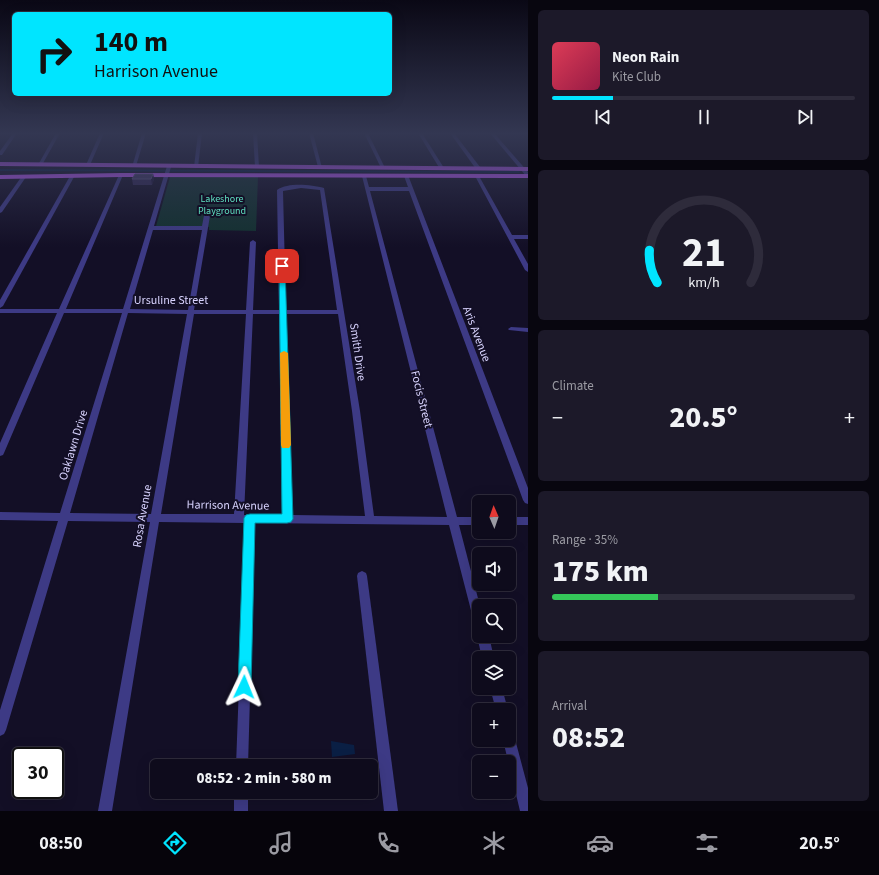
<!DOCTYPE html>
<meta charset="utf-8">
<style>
body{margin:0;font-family:"Source Sans 3",sans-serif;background:#1c1929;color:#f1f3f6;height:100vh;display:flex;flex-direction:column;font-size:15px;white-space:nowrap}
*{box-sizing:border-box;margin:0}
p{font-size:13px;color:#9b9ba3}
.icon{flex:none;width:22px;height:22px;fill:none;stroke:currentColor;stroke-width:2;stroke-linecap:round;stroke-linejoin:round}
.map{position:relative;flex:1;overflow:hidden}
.side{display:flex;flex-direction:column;gap:10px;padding:10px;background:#08060f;width:351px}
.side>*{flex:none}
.guide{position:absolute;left:12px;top:12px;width:380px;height:84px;border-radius:6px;box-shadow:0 4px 16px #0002,0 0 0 1px #2e2b3b;background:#00e5ff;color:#111;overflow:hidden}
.needle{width:26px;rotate:358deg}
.fabs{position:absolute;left:472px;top:495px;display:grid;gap:8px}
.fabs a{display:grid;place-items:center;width:44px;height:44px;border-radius:6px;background:#0e0b1c;box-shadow:0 4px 16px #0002,0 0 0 1px #2e2b3b;font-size:20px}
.speed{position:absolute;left:12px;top:747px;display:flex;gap:8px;font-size:20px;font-weight:700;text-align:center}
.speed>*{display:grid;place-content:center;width:52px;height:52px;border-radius:50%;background:#0e0b1c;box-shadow:0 4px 16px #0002,0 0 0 1px #2e2b3b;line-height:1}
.speed .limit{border:2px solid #111;border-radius:6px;background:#fff;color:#111}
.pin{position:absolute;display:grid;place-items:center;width:34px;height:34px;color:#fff;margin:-17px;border-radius:8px;box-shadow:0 2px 6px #0006}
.me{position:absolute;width:44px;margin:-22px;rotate:2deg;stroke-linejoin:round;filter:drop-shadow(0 0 3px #0008)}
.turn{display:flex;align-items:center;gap:14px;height:84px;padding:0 16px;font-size:18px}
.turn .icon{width:52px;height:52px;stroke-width:2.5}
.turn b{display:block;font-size:28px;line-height:34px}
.big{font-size:30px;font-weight:800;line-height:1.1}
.side .card{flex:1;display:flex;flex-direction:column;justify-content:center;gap:6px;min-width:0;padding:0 14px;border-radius:6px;background:#1c1929}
.side .dial{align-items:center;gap:0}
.dial svg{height:104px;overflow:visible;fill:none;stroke:#2e2b3b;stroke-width:7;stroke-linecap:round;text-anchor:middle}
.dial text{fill:#f1f3f6;stroke:none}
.song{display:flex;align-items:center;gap:12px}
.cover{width:48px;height:48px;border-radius:6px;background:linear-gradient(135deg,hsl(350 70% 55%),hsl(340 70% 35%))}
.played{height:4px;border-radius:2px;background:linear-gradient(90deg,#00e5ff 20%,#2e2b3b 20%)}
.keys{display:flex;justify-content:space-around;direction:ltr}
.heat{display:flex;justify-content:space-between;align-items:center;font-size:22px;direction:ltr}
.charge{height:6px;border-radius:3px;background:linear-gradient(90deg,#34c759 35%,#2e2b3b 0)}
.trip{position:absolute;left:150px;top:759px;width:228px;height:40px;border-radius:6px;background:#0e0b1c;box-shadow:0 4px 16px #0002,0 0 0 1px #2e2b3b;font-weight:800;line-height:40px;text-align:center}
.menu{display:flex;height:64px;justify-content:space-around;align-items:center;background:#06040b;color:#9b9ba3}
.menu .icon{width:28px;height:28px}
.menu .on{color:#00e5ff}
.menu b{font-size:18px;color:#f1f3f6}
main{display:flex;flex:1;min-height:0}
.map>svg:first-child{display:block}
.green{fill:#12302f}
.water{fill:#0a1f44}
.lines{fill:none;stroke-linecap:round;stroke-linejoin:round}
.canal{fill:#0a1f44;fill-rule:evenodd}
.minor{fill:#3d3a85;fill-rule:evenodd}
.major{fill:#c25bff;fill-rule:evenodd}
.wall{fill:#312854}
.shaded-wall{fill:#1d163a}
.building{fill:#433a66;stroke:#5a527e}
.route{fill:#00e5ff;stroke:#0095a6}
.slow{fill:#f59e0b}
.labels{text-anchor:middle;stroke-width:4;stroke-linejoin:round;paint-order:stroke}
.far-park-label{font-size:10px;fill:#5fe0c0;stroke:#130f26}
.street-label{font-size:12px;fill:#d9d4ff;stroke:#130f26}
</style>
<main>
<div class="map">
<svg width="528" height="811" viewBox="0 0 528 811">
<rect width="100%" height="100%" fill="#130f26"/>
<!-- green -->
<path class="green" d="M170 177H258L256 231 209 230V227L156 226Z"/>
<!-- water -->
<path class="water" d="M331 741 354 745 355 754 332 757Z"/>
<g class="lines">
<!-- canal -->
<path class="canal" d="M0 169 519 171 521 172 519 173 0 171Z"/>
<!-- minor -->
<g class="minor">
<path d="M13 133H17L2 155H0V151Z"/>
<path d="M56 133H60L42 165 38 166V165Z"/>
<path d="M100 133H104L90 165 86 166V165Z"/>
<path d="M142 133H146L136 166 132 167Z"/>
<path d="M198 133H202L198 167 196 168 194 167Z"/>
<path d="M253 133H257L259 167 257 168 255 167Z"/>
<path d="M309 133H313L322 168 318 167Z"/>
<path d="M364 133H368L385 168V169L381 168Z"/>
<path d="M418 133H422L444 168V169H440Z"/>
<path d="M450 133H454L480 167V169H476Z"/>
<path d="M490 133H494L528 172V176H526Z"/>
<path d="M167 166 171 167 154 226H202L205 210 208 208 211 210 194 310H246L250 242 253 240 256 242 253 310H279L277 190C289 182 311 185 324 188L360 411 374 516 447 517 362 176 364 175 366 176 369 187H408L404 176 408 175 528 488V504L525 503 523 500 409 191H370L457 517H479V525H459L480 606H479V627L475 626 474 622 449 525 255 523 248 766H236L245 523 159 522 112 811H98L150 522 68 521 6 730 4 734 0 736V710L58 521 0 520V512L60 513 122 313H64L4 453 3 455 0 456V443L57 313H0V309H59L119 175 121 174 123 175 66 309H123ZM301 188 320 190 337 310H286L283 191ZM153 230H202L188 310 130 309ZM128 313 187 314 151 514 70 513ZM194 314H246L234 514H161ZM253 314H279L282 515H244ZM286 314H338L352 411 365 516 292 515Z"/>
<path d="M475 175 479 176 512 235H528V239H514L528 264V272L525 270 475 176Z"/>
<path d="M22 176 26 177 2 212 0 213V207Z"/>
<path d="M70 176 74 177 3 306 0 308V300Z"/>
<path d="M511 327 528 328V332L509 330 508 329Z"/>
<rect x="509" y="517" width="19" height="8"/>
<path d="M362 571 366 573 367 576 398 811H384L357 576 358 573Z"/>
<path d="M479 632V636H489L494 658H482L477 636Z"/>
<path d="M490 688H502L508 710H496Z"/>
<path d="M509 733 513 735 515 739 528 788V811H520L503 740H509Z"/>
<rect x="234" y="792" width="14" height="19"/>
</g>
<!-- major -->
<g class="major">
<path d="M0 162 528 167V171L0 166Z"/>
<path d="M121 173 528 174V178L121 177 0 179V175Z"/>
</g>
</g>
<!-- wall -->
<path class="wall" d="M153 174 154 179 152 185H133L132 179Z"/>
<!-- shaded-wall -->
<path class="shaded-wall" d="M153 174 154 179 152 185 151 179Z"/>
<!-- building -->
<path class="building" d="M135 174H153L151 179H132Z"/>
<!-- sky -->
<linearGradient id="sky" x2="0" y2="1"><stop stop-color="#0a0815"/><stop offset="0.54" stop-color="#333752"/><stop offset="1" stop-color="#333752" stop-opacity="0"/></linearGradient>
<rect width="528" height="247" fill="url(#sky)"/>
<!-- route -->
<path class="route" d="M279 264 285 266 293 519 291 522 287 523H255L251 687 249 692 244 694 240 692 238 687 244 518 246 515 250 514H282Z"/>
<!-- slow -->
<path class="slow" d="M284 351 288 353 291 445 289 448H282L281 445 280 353Z"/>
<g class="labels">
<!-- far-park labels -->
<g class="far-park-label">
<text x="222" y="202">Lakeshore<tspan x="222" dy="12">Playground</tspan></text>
</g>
<!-- street labels -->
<g class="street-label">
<text x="171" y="304">Ursuline Street</text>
<text transform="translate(477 334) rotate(69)" y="4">Aris Avenue</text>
<text transform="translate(358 352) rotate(82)" y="4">Smith Drive</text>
<text transform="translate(422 399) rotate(76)" y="4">Focis Street</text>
<text transform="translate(73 445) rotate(-73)" y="4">Oaklawn Drive</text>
<text transform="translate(228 505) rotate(1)" y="4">Harrison Avenue</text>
<text transform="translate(142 516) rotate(-80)" y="4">Rosa Avenue</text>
</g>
</g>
</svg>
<div class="fabs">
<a><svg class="needle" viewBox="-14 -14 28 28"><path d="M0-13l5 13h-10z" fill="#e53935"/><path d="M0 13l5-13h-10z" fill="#9b9ba3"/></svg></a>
<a><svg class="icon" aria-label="sound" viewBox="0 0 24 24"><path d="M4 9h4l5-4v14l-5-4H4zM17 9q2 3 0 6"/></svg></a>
<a><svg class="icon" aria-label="search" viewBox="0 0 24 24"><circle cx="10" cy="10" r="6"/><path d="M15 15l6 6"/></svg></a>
<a><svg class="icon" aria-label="layers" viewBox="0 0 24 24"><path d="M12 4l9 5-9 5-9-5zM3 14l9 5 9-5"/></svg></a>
<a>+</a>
<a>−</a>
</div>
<div class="speed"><div class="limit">30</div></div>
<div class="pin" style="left:282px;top:266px;background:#d93025"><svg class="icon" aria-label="arrive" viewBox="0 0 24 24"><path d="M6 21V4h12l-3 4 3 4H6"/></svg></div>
<svg class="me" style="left:244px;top:687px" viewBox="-20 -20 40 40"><path d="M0-17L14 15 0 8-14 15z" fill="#00e5ff" stroke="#fff" stroke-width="4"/></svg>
<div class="trip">08:52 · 2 min · 580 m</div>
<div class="guide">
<div class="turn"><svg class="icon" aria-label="right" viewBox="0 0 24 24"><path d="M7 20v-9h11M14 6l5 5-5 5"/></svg><div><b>140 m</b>Harrison Avenue</div></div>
</div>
</div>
<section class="side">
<div class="card">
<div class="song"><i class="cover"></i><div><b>Neon Rain</b><p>Kite Club</p></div></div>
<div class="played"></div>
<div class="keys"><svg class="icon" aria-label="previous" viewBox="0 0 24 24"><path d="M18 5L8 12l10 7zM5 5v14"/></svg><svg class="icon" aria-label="pause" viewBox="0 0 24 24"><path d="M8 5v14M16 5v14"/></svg><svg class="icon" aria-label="next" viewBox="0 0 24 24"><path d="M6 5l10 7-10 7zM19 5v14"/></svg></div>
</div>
<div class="card dial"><svg viewBox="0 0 100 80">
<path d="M14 69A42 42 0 1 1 86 69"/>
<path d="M14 69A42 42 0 0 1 8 44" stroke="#00e5ff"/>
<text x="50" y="56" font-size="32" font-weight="700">21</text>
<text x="50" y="72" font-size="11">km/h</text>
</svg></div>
<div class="card"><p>Climate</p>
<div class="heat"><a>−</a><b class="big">20.5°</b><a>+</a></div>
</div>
<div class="card"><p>Range · 35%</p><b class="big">175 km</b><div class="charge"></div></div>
<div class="card"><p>Arrival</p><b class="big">08:52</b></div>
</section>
</main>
<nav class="menu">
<b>08:50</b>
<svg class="icon on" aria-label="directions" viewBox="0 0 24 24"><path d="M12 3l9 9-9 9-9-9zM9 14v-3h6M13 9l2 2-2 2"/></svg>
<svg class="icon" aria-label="music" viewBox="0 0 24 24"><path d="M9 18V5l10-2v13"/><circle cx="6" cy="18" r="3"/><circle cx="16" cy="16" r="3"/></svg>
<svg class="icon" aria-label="phone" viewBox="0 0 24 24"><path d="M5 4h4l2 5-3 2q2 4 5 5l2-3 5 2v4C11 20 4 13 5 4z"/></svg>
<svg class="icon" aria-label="climate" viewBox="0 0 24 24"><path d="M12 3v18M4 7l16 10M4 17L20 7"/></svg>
<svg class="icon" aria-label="car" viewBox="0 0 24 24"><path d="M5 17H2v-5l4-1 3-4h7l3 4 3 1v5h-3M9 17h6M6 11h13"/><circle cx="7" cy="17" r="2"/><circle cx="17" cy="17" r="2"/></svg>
<svg class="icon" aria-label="filters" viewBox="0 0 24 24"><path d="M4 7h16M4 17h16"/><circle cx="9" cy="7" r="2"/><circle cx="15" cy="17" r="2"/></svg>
<b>20.5°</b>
</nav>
